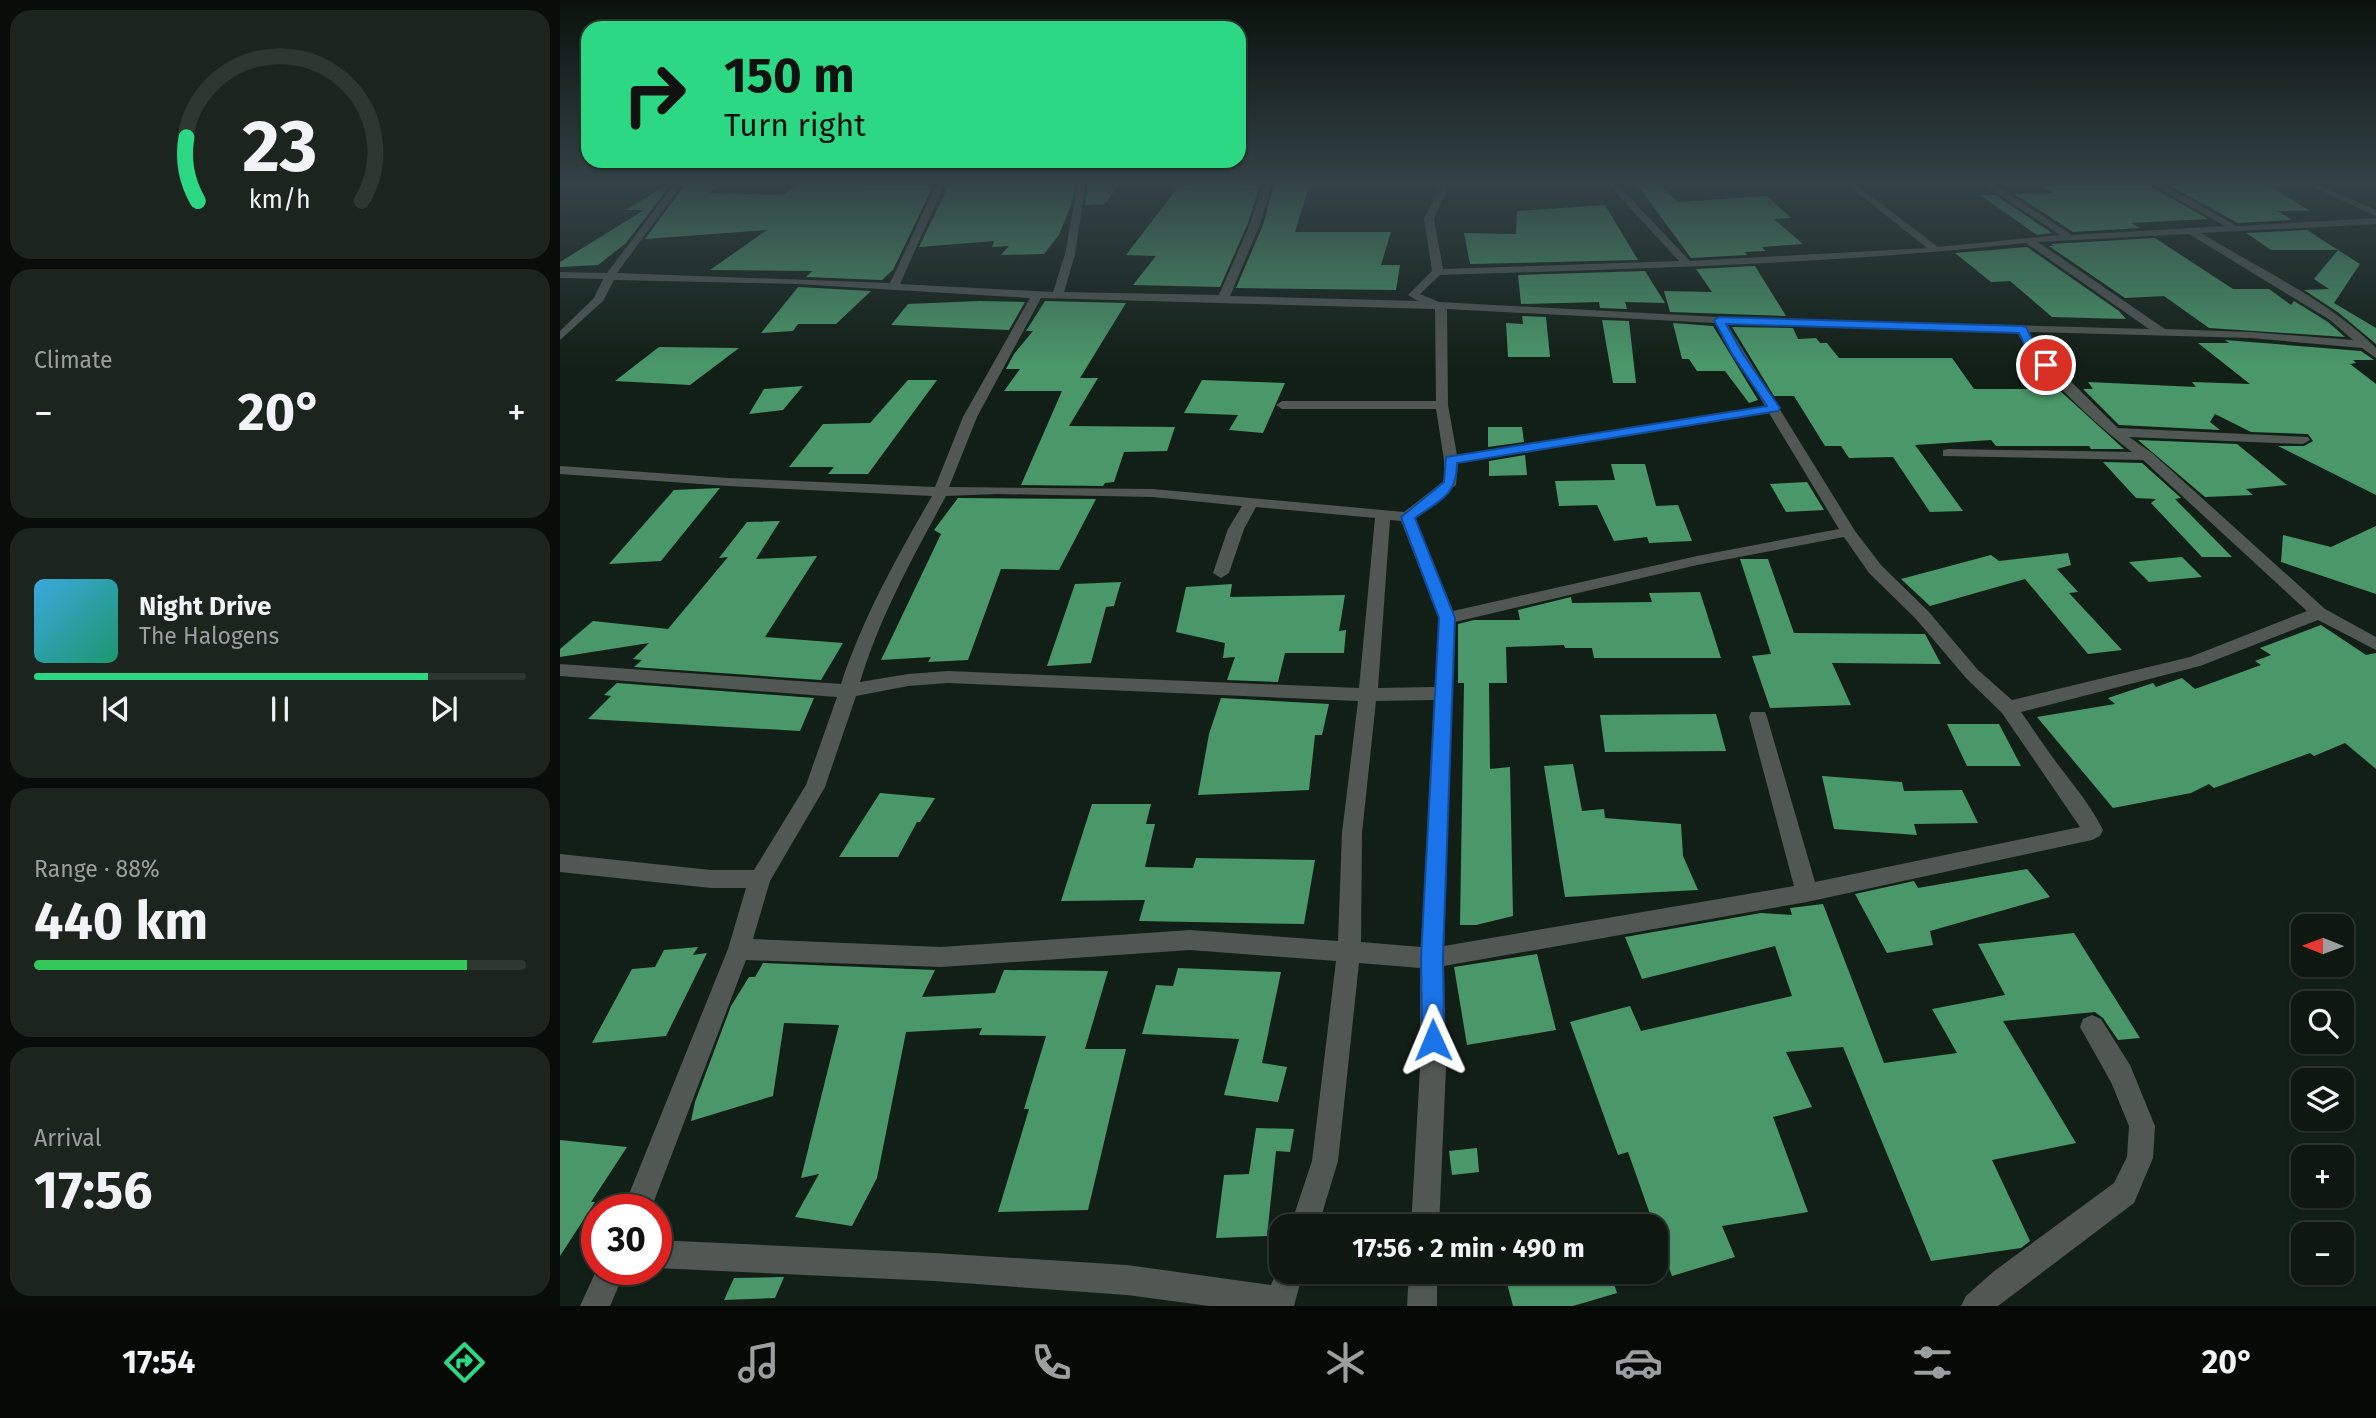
<!DOCTYPE html>
<meta charset="utf-8">
<style>
body{margin:0;font-family:"Fira Sans",sans-serif;background:#1c241e;color:#f1f3f6;height:100vh;display:flex;flex-direction:column;font-size:26px;white-space:nowrap}
*{box-sizing:border-box;margin:0}
p{font-size:23px;color:#9b9f9f}
.icon{flex:none;width:38px;height:38px;fill:none;stroke:currentColor;stroke-width:2;stroke-linecap:round;stroke-linejoin:round}
.map{position:relative;flex:1;overflow:hidden}
.drawer{display:flex;flex-direction:column;gap:10px;padding:10px;background:#080d09;width:560px}
.drawer>*{flex:none}
.guide{position:absolute;left:21px;top:21px;width:665px;height:147px;border-radius:21px;box-shadow:0 2px 5px #0004,0 0 0 2px #2e3630;background:#2dd884;color:#111;overflow:hidden}
.needle{width:46px;rotate:271deg}
.tools{position:absolute;left:1731px;top:914px;display:grid;gap:14px}
.tools a{display:grid;place-items:center;width:63px;height:63px;border-radius:14px;background:#0e1710;box-shadow:0 2px 5px #0004,0 0 0 2px #2e3630;font-size:35px}
.speed{position:absolute;left:21px;top:1194px;display:flex;gap:14px;font-size:35px;font-weight:700;text-align:center}
.speed>*{display:grid;place-content:center;width:91px;height:91px;border-radius:50%;background:#0e1710;box-shadow:0 2px 5px #0004,0 0 0 2px #2e3630;line-height:1}
.speed .limit{border:10px solid #d22;background:#fff;color:#111}
.pin{position:absolute;display:grid;place-items:center;width:60px;height:60px;color:#fff;margin:-30px;border:4px solid #fff;border-radius:50%;box-shadow:0 2px 7px #0007}
.me{position:absolute;width:77px;margin:-38px;rotate:359deg;stroke-linejoin:round;filter:drop-shadow(0 0 5px #0008)}
.turn{display:flex;align-items:center;gap:24px;height:147px;padding:0 28px;font-size:32px}
.turn .icon{width:91px;height:91px;stroke-width:2.5}
.turn b{display:block;font-size:49px;line-height:60px}
.big{font-size:52px;font-weight:700;line-height:1.1}
.drawer .card{flex:1;display:flex;flex-direction:column;justify-content:center;gap:10px;min-width:0;padding:0 24px;border-radius:21px;background:#1c241e}
.drawer .dial{align-items:center;gap:0}
.dial svg{height:182px;overflow:visible;fill:none;stroke:#2e3630;stroke-width:7;stroke-linecap:round;text-anchor:middle}
.dial text{fill:#f1f3f6;stroke:none}
.song{display:flex;align-items:center;gap:21px}
.cover{width:84px;height:84px;border-radius:10px;background:linear-gradient(135deg,hsl(200 70% 55%),hsl(160 70% 35%))}
.played{height:7px;border-radius:4px;background:linear-gradient(90deg,#2dd884 80%,#2e3630 80%)}
.keys{display:flex;justify-content:space-around;direction:ltr}
.heat{display:flex;justify-content:space-between;align-items:center;font-size:38px;direction:ltr}
.charge{height:10px;border-radius:5px;background:linear-gradient(90deg,#34c759 88%,#2e3630 0)}
.trip{position:absolute;left:709px;top:1214px;width:399px;height:70px;border-radius:21px;background:#0e1710;box-shadow:0 2px 5px #0004,0 0 0 2px #2e3630;font-weight:700;line-height:70px;text-align:center}
.tab-bar{display:flex;height:112px;justify-content:space-around;align-items:center;background:#060906;color:#9b9f9f}
.tab-bar .icon{width:49px;height:49px}
.tab-bar .on{color:#2dd884}
.tab-bar b{font-size:32px;color:#f1f3f6}
main{display:flex;flex:1;min-height:0}
.map>svg:first-child{display:block}
.building{fill:#4a986a}
.lines{fill:none;stroke-linecap:round;stroke-linejoin:round}
.minor{fill:#515753;fill-rule:evenodd}
.route{fill:#1a73e8;stroke:#114b97;stroke-width:2}
</style>
<main>
<section class="drawer">
<div class="card dial"><svg viewBox="0 0 100 80">
<path d="M14 69A42 42 0 1 1 86 69"/>
<path d="M14 69A42 42 0 0 1 9 41" stroke="#2dd884"/>
<text x="50" y="56" font-size="32" font-weight="700">23</text>
<text x="50" y="72" font-size="11">km/h</text>
</svg></div>
<div class="card"><p>Climate</p>
<div class="heat"><a>−</a><b class="big">20°</b><a>+</a></div>
</div>
<div class="card">
<div class="song"><i class="cover"></i><div><b>Night Drive</b><p>The Halogens</p></div></div>
<div class="played"></div>
<div class="keys"><svg class="icon" aria-label="previous" viewBox="0 0 24 24"><path d="M18 5L8 12l10 7zM5 5v14"/></svg><svg class="icon" aria-label="pause" viewBox="0 0 24 24"><path d="M8 5v14M16 5v14"/></svg><svg class="icon" aria-label="next" viewBox="0 0 24 24"><path d="M6 5l10 7-10 7zM19 5v14"/></svg></div>
</div>
<div class="card"><p>Range · 88%</p><b class="big">440 km</b><div class="charge"></div></div>
<div class="card"><p>Arrival</p><b class="big">17:56</b></div>
</section>
<div class="map">
<svg width="1816" height="1306" viewBox="0 0 1816 1306">
<rect width="100%" height="100%" fill="#121f16"/>
<!-- building -->
<g class="building">
<path d="M109 183H112L66 243 38 265 0 267V262L84 210H66Z"/>
<path d="M126 183H161L149 193 224 195 238 183 373 186 333 270 322 280 246 277 252 271 150 270 207 230 85 239Z"/>
<path d="M390 183H515L511 205 499 235 484 254 441 255 449 246 432 247 434 241 359 247Z"/>
<path d="M528 183H560L545 204 525 205Z"/>
<path d="M632 183 700 185 688 223 660 287 573 285 596 256 566 255 619 186H632Z"/>
<path d="M720 183H750L735 232H831L821 265H840L836 290 676 288 703 225 714 185Z"/>
<path d="M1076 183H1096L1118 202 1207 196 1231 218 1214 219 1243 244 1202 247 1205 251 1185 252 1187 255 1131 258Z"/>
<path d="M1605 183H1705L1750 211H1717L1732 220 1678 223Z"/>
<path d="M1588 185 1648 219 1571 223 1580 228 1513 232 1454 194 1493 193 1482 186Z"/>
<path d="M1420 195H1435L1492 233 1477 235Z"/>
<path d="M1045 205 1078 260 910 264 904 233 956 234 957 211Z"/>
<path d="M1747 230 1778 250H1711L1686 233Z"/>
<path d="M1595 238 1673 289H1709L1731 305 1734 301 1768 322 1785 337 1649 328 1604 296 1565 298 1489 246H1494L1491 244Z"/>
<path d="M1467 247 1559 311 1566 319 1492 317 1450 281 1431 282 1395 253Z"/>
<path d="M1778 250 1800 264 1774 303 1816 328V344L1779 313 1744 290 1769 289 1754 279Z"/>
<path d="M1195 266 1226 316 1110 312 1104 291 1152 292 1136 269Z"/>
<path d="M1085 271 1105 303 1065 302 1067 309 1040 308 1039 302 961 304 958 275Z"/>
<path d="M238 287 311 291 276 324H238L233 331 201 333Z"/>
<path d="M419 301 465 302 449 330 331 325 348 304Z"/>
<path d="M485 301 566 303 520 378H538L509 426 615 427 607 451 564 452 554 482 545 483 543 486 461 485 502 391H444L460 369H446L454 354 473 331H466Z"/>
<path d="M962 316 986 317 990 357H948L946 323 963 324Z"/>
<path d="M1042 320 1069 321 1076 383H1053Z"/>
<path d="M1113 323 1153 326 1198 400 1189 403 1165 371H1137L1129 359H1122Z"/>
<path d="M1172 327 1233 328 1238 339 1256 338 1260 343H1267L1279 358H1392L1414 389H1498L1564 449H1531L1529 446H1436L1431 440 1355 445 1403 511 1370 512 1333 457 1289 458 1281 446H1265L1234 396H1214Z"/>
<path d="M1665 340 1801 351 1814 360H1793L1796 363 1790 364 1816 384V495L1718 446H1744L1753 441 1748 434 1691 432 1655 414 1650 422 1660 430 1559 425 1523 389H1533L1528 382 1636 387 1632 382 1690 384 1638 343H1669Z"/>
<path d="M99 347 179 348 130 385 55 381Z"/>
<path d="M348 380H377L308 474H268L274 467H229L263 424 310 423Z"/>
<path d="M642 380 725 383 703 433 669 430 678 415 624 413Z"/>
<path d="M243 386 223 410 189 414 204 389Z"/>
<path d="M928 427H962L964 442 928 447Z"/>
<path d="M1578 440 1677 444 1727 485 1686 489 1693 495 1645 497Z"/>
<path d="M965 455 967 475 929 476V461Z"/>
<path d="M1543 462 1582 463 1621 498 1615 499 1672 557H1642L1591 503 1596 499 1576 498Z"/>
<path d="M1051 464H1085L1096 506 1118 505 1132 541 1089 543 1087 537 1054 541 1037 505 999 506 995 481 1055 480Z"/>
<path d="M1247 482 1264 510 1226 512 1210 484Z"/>
<path d="M160 488 101 561 49 564 114 490Z"/>
<path d="M398 498 536 499 499 570 441 569 408 660 368 662 371 657 321 660 381 534 374 530Z"/>
<path d="M220 521 196 559 257 556 205 637 283 643 261 680 74 667 82 660 73 659 89 643 0 657V649L33 621 108 629 168 557 159 558 187 522Z"/>
<path d="M1816 526V594L1721 562 1723 535 1771 547Z"/>
<path d="M1508 553 1511 565 1497 569 1518 592 1509 593 1562 650 1528 654 1465 579 1370 606 1341 579 1431 555 1439 561Z"/>
<path d="M1622 557 1642 577 1589 582 1569 562Z"/>
<path d="M1180 559H1208L1234 633 1365 634 1381 664 1272 663 1291 705 1210 708 1192 656 1211 654Z"/>
<path d="M561 582 554 606 546 607 531 663 487 666 515 584Z"/>
<path d="M672 584 670 597 785 595 779 631 786 630 784 653H725L718 682 667 680 675 657 663 658 665 643 616 632 626 587Z"/>
<path d="M1140 592 1161 658H1034L1032 648H1005L1004 645 946 647 947 683H929L930 769 950 767 953 916 916 925H900L904 683H898V624L914 620H960L958 610 1011 597 1012 603 1092 602 1089 593Z"/>
<path d="M1761 625 1806 655 1816 653V769L1785 743 1754 756 1750 753 1654 788 1649 784 1631 793 1553 808 1477 717 1555 704 1548 698 1593 683 1596 687 1622 678 1635 689 1701 665 1695 661 1711 655 1700 648Z"/>
<path d="M57 683 254 698 240 731 28 719 51 696 44 695Z"/>
<path d="M661 698 769 704 762 735H755L749 790 638 795 649 734Z"/>
<path d="M1156 714 1166 751 1045 752 1040 715Z"/>
<path d="M1387 724H1439L1461 766H1407Z"/>
<path d="M1013 764 1022 811 1044 809 1045 818 1121 824 1123 856 1138 890 1005 897 984 766Z"/>
<path d="M1262 776 1342 782 1344 791 1402 790 1418 823 1354 824 1357 835 1274 829Z"/>
<path d="M320 793 375 798 360 822H357L338 857H279Z"/>
<path d="M532 804H591L586 824H595L585 867 633 868 636 858 755 860 744 924 579 921 585 900 501 901Z"/>
<path d="M1467 869 1490 897 1370 931 1373 945 1327 953 1295 894 1354 881 1358 888Z"/>
<path d="M1263 904 1324 1063 1397 1053 1372 1009 1445 995 1418 944 1514 933 1580 1038 1558 1040 1543 1018 1535 1012 1443 1021 1516 1143 1432 1160 1470 1241 1461 1248 1371 1261 1283 1047 1226 1052 1252 1107 1213 1117 1248 1212 1162 1226 1175 1257 1112 1276 1068 1152 1058 1155 1010 1022 1070 1006 1081 1031 1232 996 1215 946 1082 979 1065 937 1201 913 1232 915 1230 908Z"/>
<path d="M138 947 133 955 147 953 106 1036 32 1043 72 969 95 967 104 950Z"/>
<path d="M977 954 996 1030 907 1045 894 967Z"/>
<path d="M203 963 375 970 362 997 435 993 444 970 548 971 525 1049H566L528 1210 438 1212 469 1109H464L486 1036 419 1035 422 1028 346 1032 317 1178 292 1226 235 1217 259 1174 241 1178 279 1025 224 1023 213 1096 131 1121 135 1102 171 1006 189 977H195Z"/>
<path d="M618 968 721 972 702 1063 727 1067 718 1102 664 1095 679 1039 582 1034 596 985 613 986Z"/>
<path d="M696 1128 734 1129 730 1152 716 1151 707 1236 656 1238 664 1175 689 1174Z"/>
<path d="M0 1140 67 1147 31 1202H35L0 1256Z"/>
<path d="M917 1148 919 1172 892 1175 889 1151Z"/>
<path d="M944 1272H1050L1057 1293 1013 1306H953Z"/>
<path d="M224 1277 215 1298 164 1300 174 1278Z"/>
</g>
<g class="lines">
<!-- minor -->
<g class="minor">
<path d="M115 183H123L57 273 330 283 377 183H385L340 284 493 292 505 254 518 183H526L515 254 504 292 659 295 690 224 704 183H712L700 224 670 296 858 301 848 295 872 271 864 218 883 183H891L874 218 883 269 1119 261 1047 183H1056L1130 261 1367 248 1285 183H1294L1378 247 1500 235 1422 183H1432L1512 235 1665 226 1590 183H1600L1677 226 1816 218V224L1641 233C1698 268 1770 301 1816 348V358L1802 348 1691 338 1469 332 1477 348 1558 428 1748 437 1750 440 1743 444 1569 437 1592 453 1765 609 1816 637V650L1758 620 1640 666 1461 712C1476 733 1490 755 1506 775 1520 793 1533 810 1543 830L1540 836 1532 840 1247 902 884 966 886 1068 879 1227H851L860 1068V968L799 963 778 1161 758 1227H730L752 1161 776 961 630 950 381 967 186 960 91 1209H63L168 949 186 888H151L0 872V854L151 870H194L246 785 277 697 0 676V664L281 684C303 617 337 557 372 496L168 486 0 474V466L168 478 375 487 403 417 470 298 236 284 54 280 43 301 0 340V331L34 298 43 279 0 278V272L47 273ZM1629 234 1770 320 1793 340 1691 332 1605 329 1478 242ZM1466 243 1589 329 1159 317 879 302 860 294 880 275C1075 269 1271 264 1466 243ZM481 298 875 309 876 401H722L716 405 722 409H876L884 460V481L844 512 593 489 389 487 417 417ZM887 309 1155 323 1205 406 897 455 888 405ZM1167 324 1457 332C1475 369 1538 426 1572 452L1388 449 1383 450V456L1583 460 1747 611 1630 657 1452 700 1418 670 1368 611 1321 565 1295 531ZM1209 413 1279 529 1137 556 893 611 855 518 896 485 898 463ZM437 494 593 497 682 506 668 529 653 573 661 578 669 573 684 529 696 507 815 518 799 688 388 671 348 674 300 682C320 616 353 557 386 496ZM830 520 841 521 879 618 875 687 818 688ZM1284 537 1309 573 1356 619 1406 678 1442 713 1520 827 1255 882 1207 717 1205 712H1191L1189 717 1234 886 884 946 895 622 1137 565ZM388 683 798 701 782 833 778 941 630 930 381 947 193 939 210 881 265 787 296 696 348 686ZM874 700 861 947 801 942 802 833 816 701Z"/>
<path d="M1744 183H1755L1816 210V216Z"/>
<path d="M1532 1015 1541 1019 1570 1065 1595 1126 1593 1158 1574 1203 1438 1306H1401L1406 1296 1433 1272 1554 1183 1567 1157 1569 1126 1551 1082 1520 1027 1523 1019Z"/>
<path d="M96 1240 374 1253 567 1265 711 1285 721 1261V1272H743L734 1306H649L567 1295 374 1281 96 1268Z"/>
<path d="M37 1269H66L50 1306H20Z"/>
<path d="M849 1272H877V1306H847Z"/>
</g>
</g>
<!-- sky -->
<linearGradient id="sky" x2="0" y2="1"><stop stop-color="#0a110c"/><stop offset="0.5" stop-color="#334247"/><stop offset="1" stop-color="#334247" stop-opacity="0"/></linearGradient>
<rect width="1816" height="366" fill="url(#sky)"/>
<!-- route -->
<path class="route" d="M1159 317 1462 326 1466 327 1477 349 1491 365 1482 367 1467 350 1459 333 1166 324 1183 354 1220 408 1218 411 897 463C897 496 880 500 855 518L895 618 883 957 884 1040 881 1048 873 1051 865 1048 862 1040 861 957 879 618 841 517 884 482 886 457 1207 406 1172 354 1154 320Z"/>
</svg>
<div class="tools">
<a><svg class="needle" viewBox="-14 -14 28 28"><path d="M0-13l5 13h-10z" fill="#e53935"/><path d="M0 13l5-13h-10z" fill="#9b9f9f"/></svg></a>
<a><svg class="icon" aria-label="search" viewBox="0 0 24 24"><circle cx="10" cy="10" r="6"/><path d="M15 15l6 6"/></svg></a>
<a><svg class="icon" aria-label="layers" viewBox="0 0 24 24"><path d="M12 4l9 5-9 5-9-5zM3 14l9 5 9-5"/></svg></a>
<a>+</a>
<a>−</a>
</div>
<div class="speed"><div class="limit">30</div></div>
<div class="pin" style="left:1486px;top:365px;background:#d93025"><svg class="icon" aria-label="arrive" viewBox="0 0 24 24"><path d="M6 21V4h12l-3 4 3 4H6"/></svg></div>
<svg class="me" style="left:873px;top:1040px" viewBox="-20 -20 40 40"><path d="M0-17L14 15 0 8-14 15z" fill="#1a73e8" stroke="#fff" stroke-width="4"/></svg>
<div class="trip">17:56 · 2 min · 490 m</div>
<div class="guide">
<div class="turn"><svg class="icon" aria-label="right" viewBox="0 0 24 24"><path d="M7 20v-9h11M14 6l5 5-5 5"/></svg><div><b>150 m</b>Turn right</div></div>
</div>
</div>
</main>
<nav class="tab-bar">
<b>17:54</b>
<svg class="icon on" aria-label="directions" viewBox="0 0 24 24"><path d="M12 3l9 9-9 9-9-9zM9 14v-3h6M13 9l2 2-2 2"/></svg>
<svg class="icon" aria-label="music" viewBox="0 0 24 24"><path d="M9 18V5l10-2v13"/><circle cx="6" cy="18" r="3"/><circle cx="16" cy="16" r="3"/></svg>
<svg class="icon" aria-label="phone" viewBox="0 0 24 24"><path d="M5 4h4l2 5-3 2q2 4 5 5l2-3 5 2v4C11 20 4 13 5 4z"/></svg>
<svg class="icon" aria-label="climate" viewBox="0 0 24 24"><path d="M12 3v18M4 7l16 10M4 17L20 7"/></svg>
<svg class="icon" aria-label="car" viewBox="0 0 24 24"><path d="M5 17H2v-5l4-1 3-4h7l3 4 3 1v5h-3M9 17h6M6 11h13"/><circle cx="7" cy="17" r="2"/><circle cx="17" cy="17" r="2"/></svg>
<svg class="icon" aria-label="filters" viewBox="0 0 24 24"><path d="M4 7h16M4 17h16"/><circle cx="9" cy="7" r="2"/><circle cx="15" cy="17" r="2"/></svg>
<b>20°</b>
</nav>
